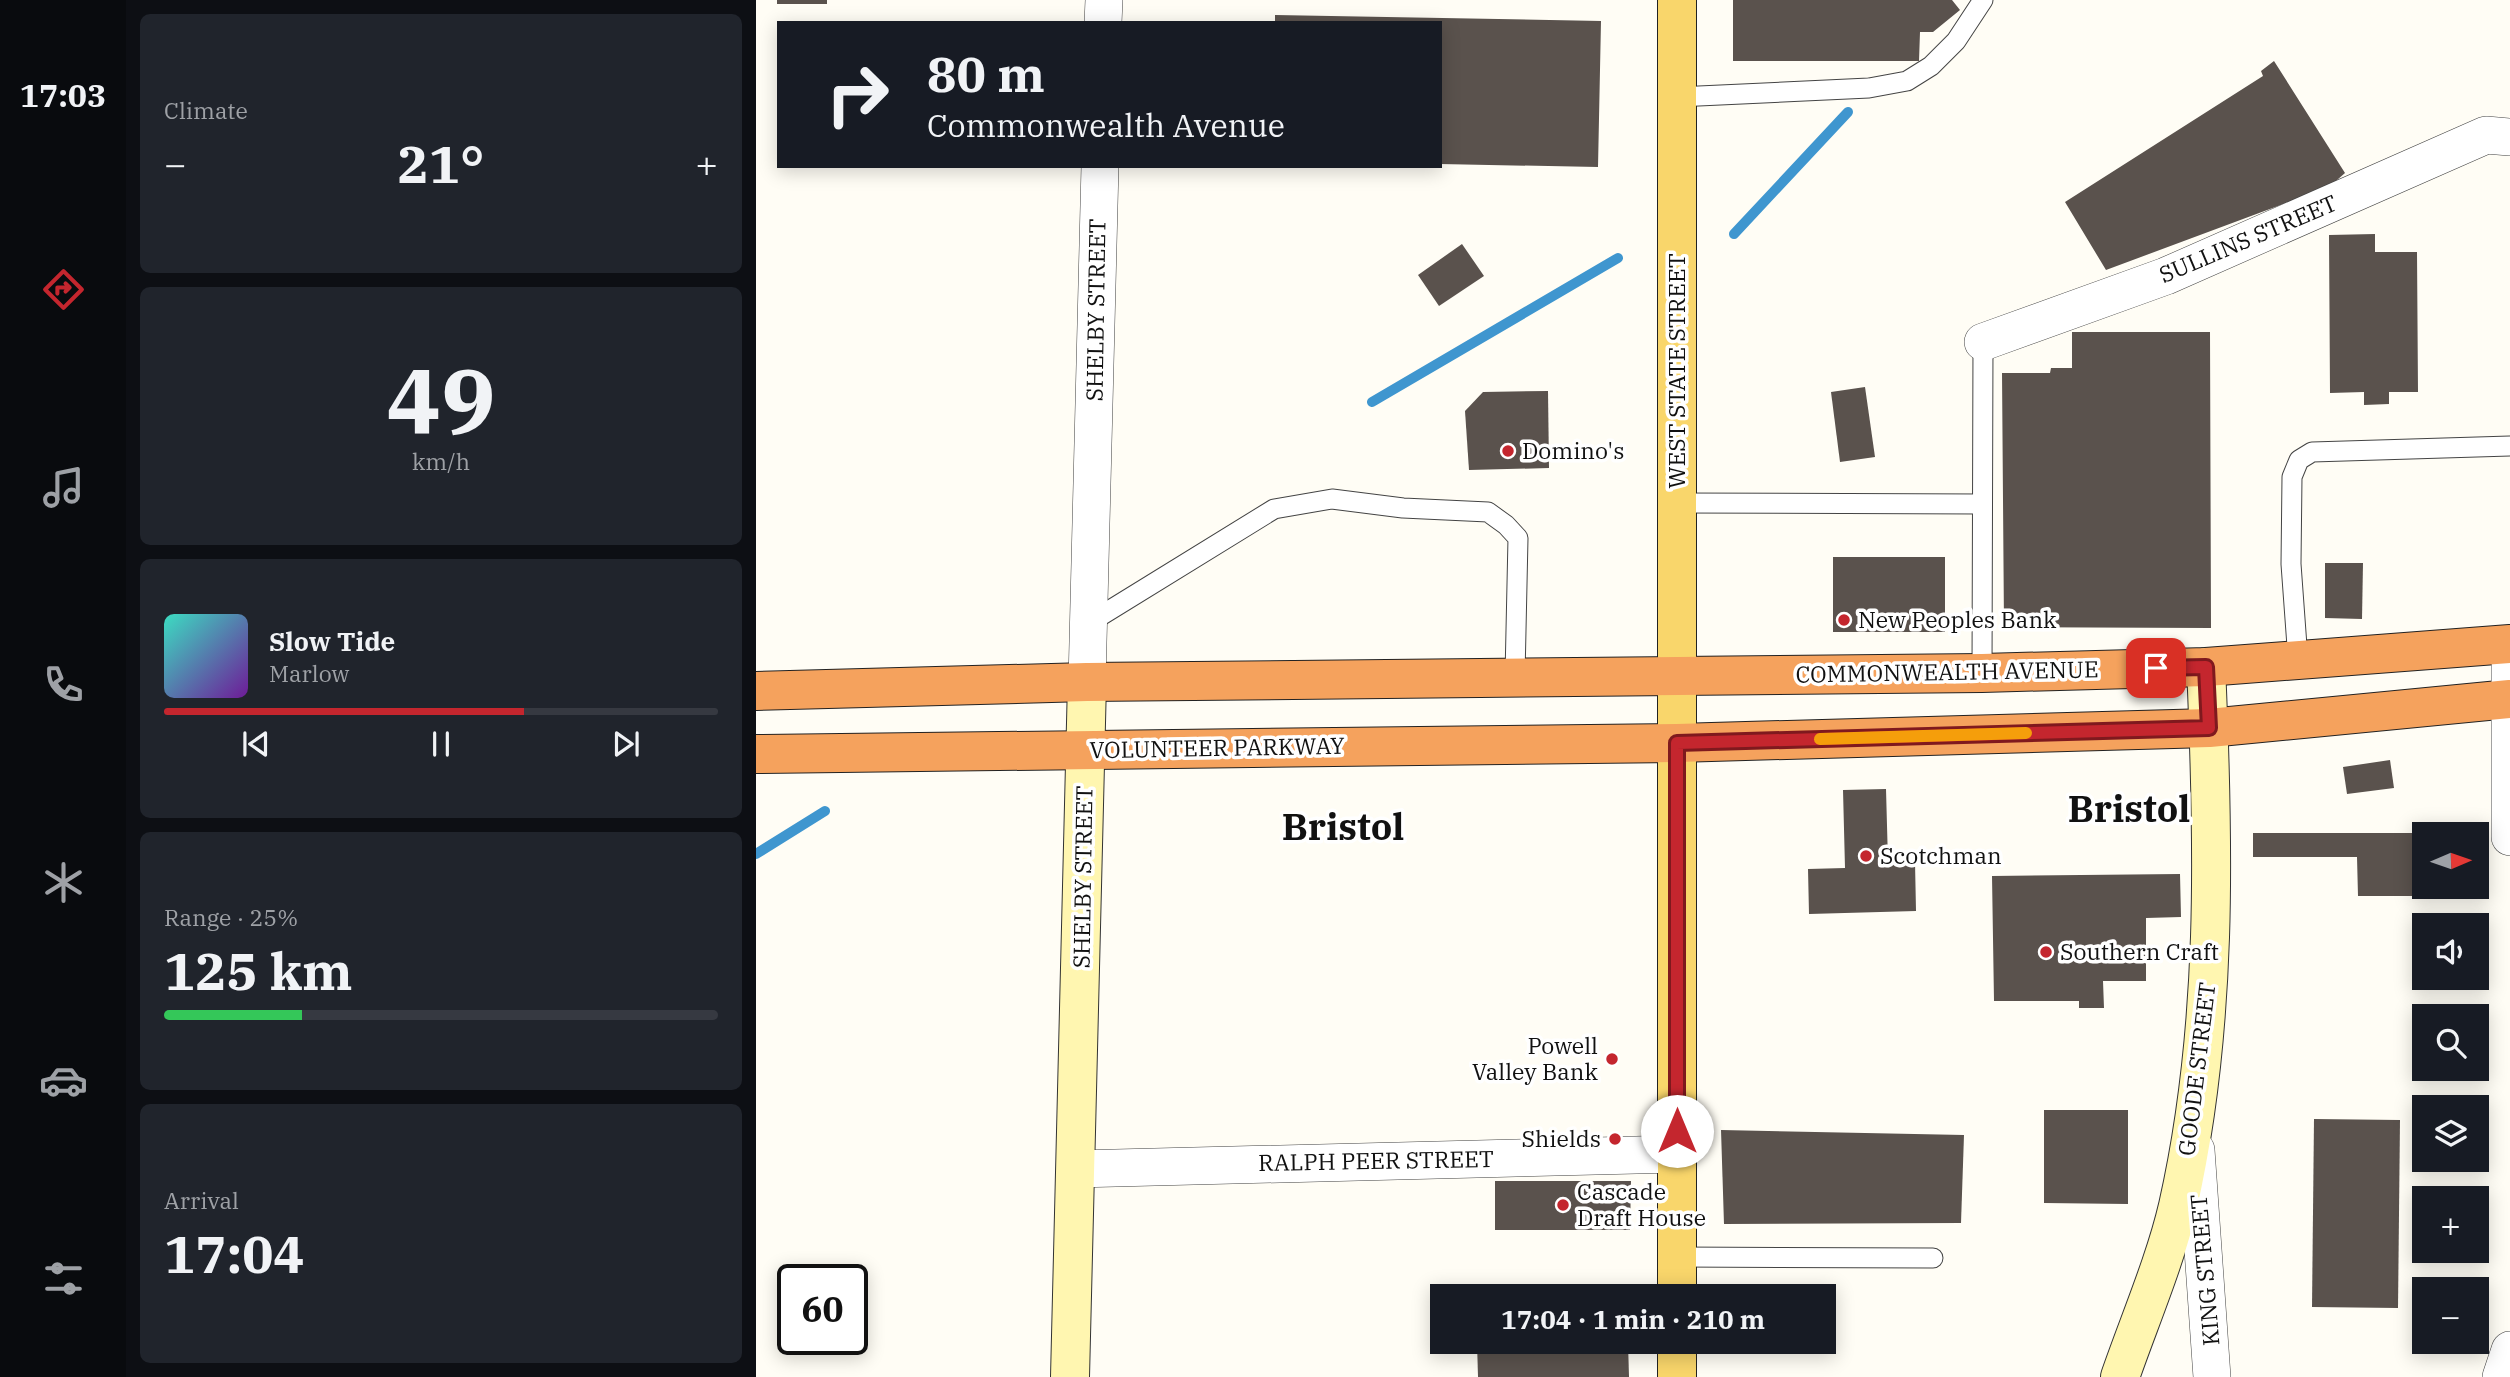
<!DOCTYPE html>
<meta charset="utf-8">
<style>
body{margin:0;font-family:"IBM Plex Serif",serif;background:#20242c;color:#f1f3f6;height:100vh;display:flex;flex-direction:column;font-size:26px;white-space:nowrap}
*{box-sizing:border-box;margin:0}
p{font-size:23px;color:#9ea1a6}
.icon{flex:none;width:38px;height:38px;fill:none;stroke:currentColor;stroke-width:2;stroke-linecap:round;stroke-linejoin:round}
.map{position:relative;flex:1;overflow:hidden}
.sheet{display:flex;flex-direction:column;gap:14px;padding:14px;background:#0d0f14;width:630px}
.sheet>*{flex:none}
.banner{position:absolute;left:21px;top:21px;width:665px;height:147px;border-radius:0px;box-shadow:0 4px 18px #0003;background:#171b24;color:#f1f3f6;overflow:hidden}
.needle{width:46px;rotate:88deg}
.controls{position:absolute;left:1656px;top:822px;display:grid;gap:14px}
.controls a{display:grid;place-items:center;width:77px;height:77px;border-radius:0px;background:#171b24;box-shadow:0 4px 18px #0003;font-size:35px}
.speed{position:absolute;left:21px;top:1264px;display:flex;gap:14px;font-size:35px;font-weight:700;text-align:center}
.speed>*{display:grid;place-content:center;width:91px;height:91px;border-radius:50%;background:#171b24;box-shadow:0 4px 18px #0003;line-height:1}
.speed .limit{border:4px solid #111;border-radius:10px;background:#fff;color:#111}
.pin{position:absolute;display:grid;place-items:center;width:60px;height:60px;color:#fff;margin:-30px;border-radius:14px;box-shadow:0 4px 10px #0006}
.me{position:absolute;width:77px;margin:-38px;rotate:0deg;stroke-linejoin:round;filter:drop-shadow(0 0 5px #0008)}
.turn{display:flex;align-items:center;gap:24px;height:147px;padding:0 35px;font-size:32px}
.turn .icon{width:91px;height:91px;stroke-width:2.5}
.turn b{display:block;font-size:49px;line-height:60px}
.big{font-size:52px;font-weight:800;line-height:1.1}
.sheet .widget{flex:1;display:flex;flex-direction:column;justify-content:center;gap:10px;min-width:0;padding:0 24px;border-radius:10px;background:#20242c}
.sheet .dial{align-items:center;gap:0}
.dial b{font-size:91px;line-height:1}
.song{display:flex;align-items:center;gap:21px}
.cover{width:84px;height:84px;border-radius:10px;background:linear-gradient(135deg,hsl(170 70% 55%),hsl(280 70% 35%))}
.played{height:7px;border-radius:4px;background:linear-gradient(90deg,#c4262e 65%,#363941 65%)}
.keys{display:flex;justify-content:space-around;direction:ltr}
.heat{display:flex;justify-content:space-between;align-items:center;font-size:38px;direction:ltr}
.charge{height:10px;border-radius:5px;background:linear-gradient(90deg,#34c759 25%,#363941 0)}
.trip{position:absolute;left:674px;top:1284px;width:406px;height:70px;border-radius:0px;background:#171b24;box-shadow:0 4px 18px #0003;font-weight:800;line-height:70px;text-align:center}
main{display:flex;flex:1;min-height:0}
.tab-bar{display:flex;flex-direction:column;width:126px;justify-content:space-around;align-items:center;background:#090b0e;color:#9ea1a6}
.tab-bar .icon{width:49px;height:49px}
.tab-bar .current{color:#c4262e}
.tab-bar b{font-size:32px;color:#f1f3f6}
.map>svg:first-child{display:block}
.lines{fill:none;stroke-linecap:round;stroke-linejoin:round}
.stream{stroke:#3f96cf;stroke-width:10}
.building{fill:#5a524d}
.lane-casing{stroke:#444;stroke-width:21}
.street-casing{stroke:#444;stroke-width:38}
.secondary-casing{stroke:#333;stroke-width:40}
.primary-casing{stroke:#222;stroke-width:40}
.highway-casing{stroke:#222;stroke-width:40}
.lane{stroke:#fff;stroke-width:19}
.street{stroke:#fff;stroke-width:37}
.secondary{stroke:#fff6b0;stroke-width:38}
.primary{stroke:#f9d66b;stroke-width:38}
.highway{stroke:#f5a25d;stroke-width:38}
.route-casing{stroke:#7f191e;stroke-width:18}
.route{stroke:#c4262e;stroke-width:12}
.slow{stroke:#f59e0b;stroke-width:12}
.poi-dot{fill:#c4262e;stroke:#fff;stroke-width:2.5}
.labels{text-anchor:middle;stroke-width:7;stroke-linejoin:round;paint-order:stroke}
.street-label{font-size:23px;fill:#111;stroke:#fff}
.poi-label{font-size:23px;fill:#111;stroke:#fff;text-anchor:start}
.town-label{font-size:37px;font-weight:bold;fill:#111;stroke:#fff}
</style>
<main>
<nav class="tab-bar">
<b>17:03</b>
<svg class="icon current" aria-label="directions" viewBox="0 0 24 24"><path d="M12 3l9 9-9 9-9-9zM9 14v-3h6M13 9l2 2-2 2"/></svg>
<svg class="icon" aria-label="music" viewBox="0 0 24 24"><path d="M9 18V5l10-2v13"/><circle cx="6" cy="18" r="3"/><circle cx="16" cy="16" r="3"/></svg>
<svg class="icon" aria-label="phone" viewBox="0 0 24 24"><path d="M5 4h4l2 5-3 2q2 4 5 5l2-3 5 2v4C11 20 4 13 5 4z"/></svg>
<svg class="icon" aria-label="climate" viewBox="0 0 24 24"><path d="M12 3v18M4 7l16 10M4 17L20 7"/></svg>
<svg class="icon" aria-label="car" viewBox="0 0 24 24"><path d="M5 17H2v-5l4-1 3-4h7l3 4 3 1v5h-3M9 17h6M6 11h13"/><circle cx="7" cy="17" r="2"/><circle cx="17" cy="17" r="2"/></svg>
<svg class="icon" aria-label="filters" viewBox="0 0 24 24"><path d="M4 7h16M4 17h16"/><circle cx="9" cy="7" r="2"/><circle cx="15" cy="17" r="2"/></svg>
</nav>
<section class="sheet">
<div class="widget"><p>Climate</p>
<div class="heat"><a>−</a><b class="big">21°</b><a>+</a></div>
</div>
<div class="widget dial"><b>49</b><p>km/h</p></div>
<div class="widget">
<div class="song"><i class="cover"></i><div><b>Slow Tide</b><p>Marlow</p></div></div>
<div class="played"></div>
<div class="keys"><svg class="icon" aria-label="previous" viewBox="0 0 24 24"><path d="M18 5L8 12l10 7zM5 5v14"/></svg><svg class="icon" aria-label="pause" viewBox="0 0 24 24"><path d="M8 5v14M16 5v14"/></svg><svg class="icon" aria-label="next" viewBox="0 0 24 24"><path d="M6 5l10 7-10 7zM19 5v14"/></svg></div>
</div>
<div class="widget"><p>Range · 25%</p><b class="big">125 km</b><div class="charge"></div></div>
<div class="widget"><p>Arrival</p><b class="big">17:04</b></div>
</section>
<div class="map">
<svg width="1754" height="1377" viewBox="0 0 1754 1377">
<rect width="100%" height="100%" fill="#fffdf5"/>
<g class="lines">
<!-- stream -->
<g class="stream">
<path d="M978 234 1092 112"/>
<path d="M616 402 862 258"/>
<path d="M0 854 69 811"/>
</g>
</g>
<!-- building -->
<g class="building">
<rect x="21" y="0" width="50" height="4"/>
<path d="M977 0H1196L1204 10 1177 32H1164L1163 61H977Z"/>
<path d="M519 15 845 21 842 167 684 164V23H519Z"/>
<path d="M1518 61 1589 173 1573 187 1350 270 1309 202 1507 76 1505 71Z"/>
<path d="M1619 234V252H1661L1662 392H1633V404L1608 405V392L1574 393 1573 235Z"/>
<path d="M706 244 728 276 683 306 662 275Z"/>
<path d="M1316 332H1454L1455 628 1248 627 1246 373H1294L1295 368H1316Z"/>
<path d="M1109 387 1119 457 1084 462 1075 392Z"/>
<path d="M792 391 793 468 713 470 709 411 727 392Z"/>
<rect x="1077" y="557" width="112" height="75"/>
<path d="M1569 563H1607L1606 619 1569 618Z"/>
<path d="M1634 760 1638 788 1591 794 1587 767Z"/>
<path d="M1130 789 1132 862H1159L1160 911 1053 914 1052 869 1089 868 1087 790Z"/>
<path d="M1497 833H1668V881H1664V896H1602L1601 857H1497Z"/>
<path d="M1424 874 1425 917 1390 918V981H1347L1348 1008H1323V1001H1238L1236 876Z"/>
<path d="M1288 1110H1372V1204L1288 1203Z"/>
<path d="M1558 1119 1644 1120 1642 1308 1556 1307Z"/>
<path d="M965 1130 1208 1135 1205 1223 968 1224Z"/>
<path d="M739 1181H875L874 1230H739Z"/>
<path d="M721 1342H872L873 1377H722Z"/>
</g>
<g class="lines">
<!-- lane casing -->
<g class="lane-casing">
<g id="lane">
<path d="M921 97 1113 88 1151 81 1175 66 1200 41 1227 0"/>
<path d="M921 503 1226 504"/>
<path d="M333 623 518 509 576 499 647 508 732 512 750 525 762 538 759 676"/>
<path d="M1542 660 1535 564 1536 477 1543 460 1556 452 1754 446"/>
<path d="M1226 673 1227 342"/>
<path d="M921 1257 1177 1258"/>
</g>
</g>
<!-- street casing -->
<g class="street-casing">
<g id="street">
<path d="M347 23 348 0"/>
<path d="M1227 342 1410 276 1730 135 1754 137"/>
<path d="M1754 666V837"/>
<path d="M331 682 344 166"/>
<path d="M1440 1150 1456 1377"/>
<path d="M320 1169 921 1154"/>
<path d="M1745 1377 1754 1350"/>
</g>
</g>
<!-- secondary casing -->
<g class="secondary-casing">
<g id="secondary">
<path d="M314 1377 331 682"/>
<path d="M1364 1377C1383 1322 1409 1262 1422 1206 1462 1029 1458 846 1450 667"/>
</g>
</g>
<!-- primary casing -->
<g class="primary-casing">
<g id="primary">
<path d="M921 1297V0"/>
<path d="M921 1342V1377"/>
</g>
</g>
<!-- highway casing -->
<g class="highway-casing">
<g id="highway">
<path d="M0 691 331 682 1226 673 1450 667 1754 644"/>
<path d="M0 754 921 743 1453 728 1754 699"/>
</g>
</g>
<!-- lane -->
<use href="#lane" class="lane"/>
<!-- street -->
<use href="#street" class="street"/>
<!-- secondary -->
<use href="#secondary" class="secondary"/>
<!-- primary -->
<use href="#primary" class="primary"/>
<!-- highway -->
<use href="#highway" class="highway"/>
</g>
<g class="lines">
<!-- route casing -->
<g class="route-casing">
<path id="route" d="M921 1131V743L1453 728 1450 667 1400 668"/>
</g>
<!-- route -->
<use href="#route" class="route"/>
<!-- slow -->
<path class="slow" d="M1064 739 1270 733"/>
</g>
<!-- markers -->
<g class="poi-dot">
<circle cx="752" cy="451" r="7"/>
<circle cx="1088" cy="620" r="7"/>
<circle cx="1110" cy="856" r="7"/>
<circle cx="1290" cy="952" r="7"/>
<circle cx="856" cy="1059" r="7"/>
<circle cx="859" cy="1139" r="7"/>
<circle cx="807" cy="1205" r="7"/>
</g>
<g class="labels">
<!-- street labels -->
<g class="street-label">
<text transform="translate(1492 239) rotate(-23)" y="8">SULLINS STREET</text>
<text transform="translate(340 310) rotate(-89)" y="8">SHELBY STREET</text>
<text transform="translate(921 371) rotate(-90)" y="8">WEST STATE STREET</text>
<text transform="translate(1191 672) rotate(-1)" y="8">COMMONWEALTH AVENUE</text>
<text transform="translate(461 748) rotate(-1)" y="8">VOLUNTEER PARKWAY</text>
<text transform="translate(327 877) rotate(-89)" y="8">SHELBY STREET</text>
<text transform="translate(1441 1069) rotate(-83)" y="8">GOODE STREET</text>
<text transform="translate(620 1161) rotate(-1)" y="8">RALPH PEER STREET</text>
<text transform="translate(1449 1270) rotate(-95)" y="8">KING STREET</text>
</g>
<!-- poi labels -->
<g class="poi-label">
<text x="766" y="459">Domino's</text>
<text x="1102" y="628">New Peoples Bank</text>
<text x="1124" y="864">Scotchman</text>
<text x="1304" y="960">Southern Craft</text>
<text x="842" y="1054" text-anchor="end">Powell<tspan x="842" dy="26">Valley Bank</tspan></text>
<text x="845" y="1147" text-anchor="end">Shields</text>
<text x="821" y="1200">Cascade<tspan x="821" dy="26">Draft House</tspan></text>
</g>
<!-- town labels -->
<g class="town-label">
<text x="1373" y="822">Bristol</text>
<text x="587" y="840">Bristol</text>
</g>
</g>
</svg>
<div class="controls">
<a><svg class="needle" viewBox="-14 -14 28 28"><path d="M0-13l5 13h-10z" fill="#e53935"/><path d="M0 13l5-13h-10z" fill="#9ea1a6"/></svg></a>
<a><svg class="icon" aria-label="sound" viewBox="0 0 24 24"><path d="M4 9h4l5-4v14l-5-4H4zM17 9q2 3 0 6"/></svg></a>
<a><svg class="icon" aria-label="search" viewBox="0 0 24 24"><circle cx="10" cy="10" r="6"/><path d="M15 15l6 6"/></svg></a>
<a><svg class="icon" aria-label="layers" viewBox="0 0 24 24"><path d="M12 4l9 5-9 5-9-5zM3 14l9 5 9-5"/></svg></a>
<a>+</a>
<a>−</a>
</div>
<div class="speed"><div class="limit">60</div></div>
<div class="pin" style="left:1400px;top:668px;background:#d93025"><svg class="icon" aria-label="arrive" viewBox="0 0 24 24"><path d="M6 21V4h12l-3 4 3 4H6"/></svg></div>
<svg class="me" style="left:921px;top:1131px" viewBox="-20 -20 40 40"><circle r="19" fill="#fff"/><path d="M0-13L10 11 0 6-10 11z" fill="#c4262e"/></svg>
<div class="trip">17:04 · 1 min · 210 m</div>
<div class="banner">
<div class="turn"><svg class="icon" aria-label="right" viewBox="0 0 24 24"><path d="M7 20v-9h11M14 6l5 5-5 5"/></svg><div><b>80 m</b>Commonwealth Avenue</div></div>
</div>
</div>
</main>
